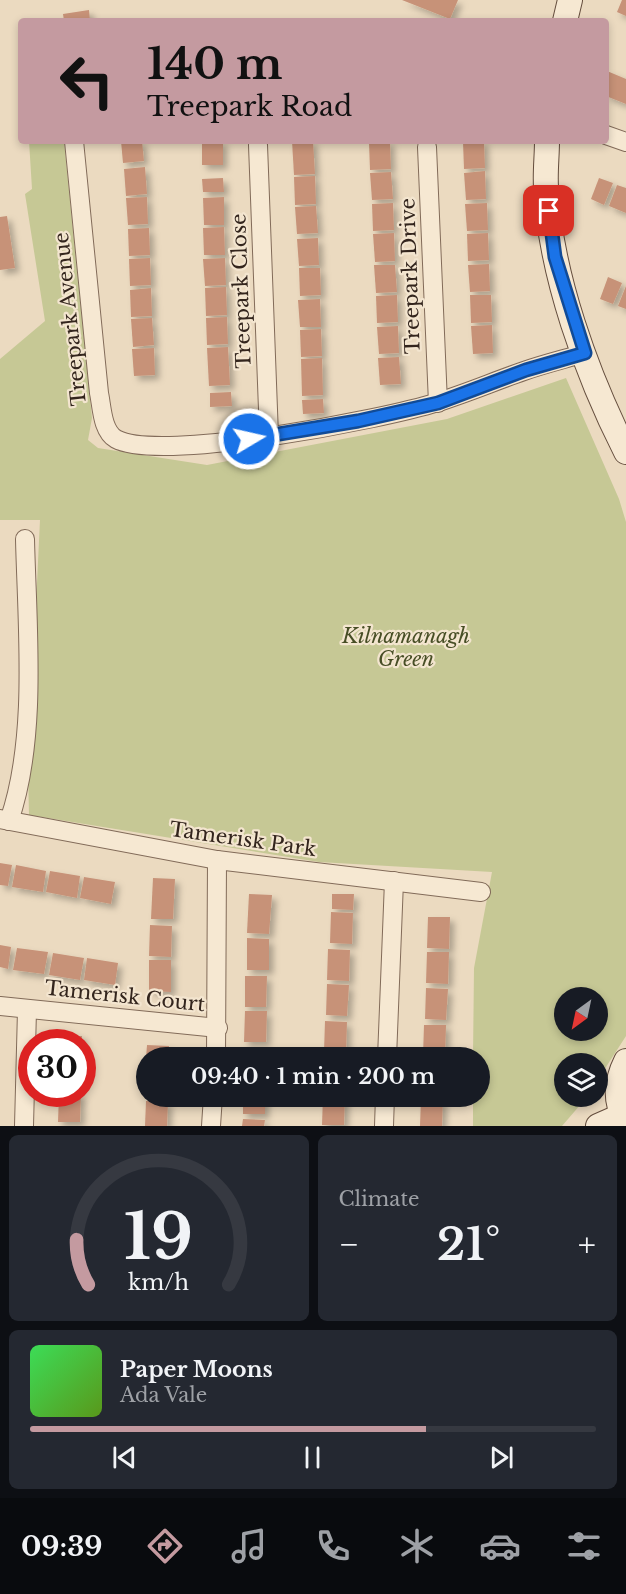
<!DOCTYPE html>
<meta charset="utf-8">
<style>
body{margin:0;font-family:"Libre Baskerville",serif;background:#242831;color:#f1f3f6;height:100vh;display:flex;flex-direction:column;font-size:22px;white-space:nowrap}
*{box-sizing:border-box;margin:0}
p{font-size:20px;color:#9ea1a6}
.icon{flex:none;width:33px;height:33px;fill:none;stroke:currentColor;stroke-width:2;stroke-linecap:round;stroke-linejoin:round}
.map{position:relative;height:1126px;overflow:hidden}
.sheet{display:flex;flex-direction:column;gap:9px;padding:9px;background:#0d0f14;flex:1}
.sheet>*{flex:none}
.top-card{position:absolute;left:18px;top:18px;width:591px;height:126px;border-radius:6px;box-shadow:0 3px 9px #0003;background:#c49aa0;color:#111;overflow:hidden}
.needle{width:39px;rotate:213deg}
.tools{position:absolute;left:554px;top:987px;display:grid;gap:12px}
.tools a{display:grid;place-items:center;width:54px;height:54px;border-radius:50%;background:#171b24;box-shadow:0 3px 9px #0003;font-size:30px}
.speed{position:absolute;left:18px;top:1029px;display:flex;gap:12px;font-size:30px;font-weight:700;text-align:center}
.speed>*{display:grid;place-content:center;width:78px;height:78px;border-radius:50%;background:#171b24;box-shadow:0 3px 9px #0003;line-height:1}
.speed .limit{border:9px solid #d22;background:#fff;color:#111}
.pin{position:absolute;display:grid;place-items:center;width:51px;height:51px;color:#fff;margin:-26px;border-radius:12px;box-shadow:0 3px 9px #0006}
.me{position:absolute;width:66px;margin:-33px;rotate:81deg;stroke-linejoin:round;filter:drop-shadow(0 0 4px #0008)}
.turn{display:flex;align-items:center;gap:21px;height:126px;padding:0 30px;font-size:27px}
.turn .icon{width:78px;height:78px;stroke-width:2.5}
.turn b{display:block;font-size:42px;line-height:51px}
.big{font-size:45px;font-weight:600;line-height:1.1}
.sheet .tile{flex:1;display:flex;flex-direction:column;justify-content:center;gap:9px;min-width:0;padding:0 21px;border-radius:9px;background:#242831}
.sheet .dial{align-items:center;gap:0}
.dial svg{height:156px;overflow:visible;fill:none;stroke:#363941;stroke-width:7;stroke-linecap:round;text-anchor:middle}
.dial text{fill:#f1f3f6;stroke:none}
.song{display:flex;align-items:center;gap:18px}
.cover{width:72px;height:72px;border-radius:9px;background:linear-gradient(135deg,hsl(130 70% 55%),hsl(90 70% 35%))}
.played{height:6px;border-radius:3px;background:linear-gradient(90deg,#c49aa0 70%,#363941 70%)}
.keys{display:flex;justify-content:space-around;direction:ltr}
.heat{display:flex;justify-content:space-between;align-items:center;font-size:33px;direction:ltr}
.sheet .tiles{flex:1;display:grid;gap:9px;grid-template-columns:1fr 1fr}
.tile:last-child{grid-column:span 2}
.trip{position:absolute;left:136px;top:1047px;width:354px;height:60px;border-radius:30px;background:#171b24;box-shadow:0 3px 9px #0003;font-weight:600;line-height:60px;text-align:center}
.tab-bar{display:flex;height:96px;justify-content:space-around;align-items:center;background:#090b0e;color:#9ea1a6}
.tab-bar .icon{width:42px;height:42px}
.tab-bar .active{color:#c49aa0}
.tab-bar b{font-size:27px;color:#f1f3f6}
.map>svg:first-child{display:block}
.green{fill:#c6c895;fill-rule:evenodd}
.building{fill:#c79278;filter:url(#shadow)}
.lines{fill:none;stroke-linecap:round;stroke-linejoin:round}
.street-casing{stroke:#826b59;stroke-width:20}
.secondary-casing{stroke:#644d3d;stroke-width:26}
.street{stroke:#f6e8d2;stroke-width:18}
.secondary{stroke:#f6e8d2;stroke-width:24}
.route-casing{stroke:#114b97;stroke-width:15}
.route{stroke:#1a73e8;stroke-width:10}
.labels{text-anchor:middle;stroke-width:4.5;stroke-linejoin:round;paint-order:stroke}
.street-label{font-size:20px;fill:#33251d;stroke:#f3e5cf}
.park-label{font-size:20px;font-style:italic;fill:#474e25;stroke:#f3e5cf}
</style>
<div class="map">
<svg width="626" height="1126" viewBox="0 0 626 1126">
<defs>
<filter id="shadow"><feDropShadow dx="4.5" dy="4.5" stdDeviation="3" flood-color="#0004"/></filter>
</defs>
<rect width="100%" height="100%" fill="#ebdac0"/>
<!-- green -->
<path class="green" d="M29 141H64L92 418 88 440 98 448 207 465 447 419 566 378 619 499 626 522V1036L597 1081V1064H564V1096L587 1097 562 1126H473V1097L480 1096V1058L473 1057 474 968 492 872 319 862 29 815 28 771 40 520H0V359L45 321 25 194 32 189ZM564 998H597V1030H564Z"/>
<!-- building -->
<g class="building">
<path d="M402 0H458L450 19Z"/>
<path d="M622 0H626V16L617 12Z"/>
<path d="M89 10 90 21H64L63 14Z"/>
<path d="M607 71 626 79V104L606 96Z"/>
<path d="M121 141H142L144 161 123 163Z"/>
<rect x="202" y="141" width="21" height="24"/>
<path d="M292 141H313L315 174 294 175Z"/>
<path d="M390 141 391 169 370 170 369 143Z"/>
<path d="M484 141 485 168 464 169 463 142Z"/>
<path d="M145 167 147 194 126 196 124 169Z"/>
<path d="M485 171 486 199 466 200 464 173Z"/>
<path d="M391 172 393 199 372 200 370 173Z"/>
<path d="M315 176 316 204 295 205 294 177Z"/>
<path d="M223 178 224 192H203L202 179Z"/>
<path d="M599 178 613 183 604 205 591 199Z"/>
<path d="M617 185 626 188V213L609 206Z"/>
<path d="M147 197 148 224 128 225 126 198Z"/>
<path d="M224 197V225H204L203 198Z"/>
<path d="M393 203 394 230 373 231 372 204Z"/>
<path d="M487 203 488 230 467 231 465 204Z"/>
<path d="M316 206 318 233 297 234 295 207Z"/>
<path d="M7 216 15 268 0 270V217Z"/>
<path d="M224 227 225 255H204L203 228Z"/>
<path d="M149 228 150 255 129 256 128 229Z"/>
<path d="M394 233 395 261 375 262 373 234Z"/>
<path d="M488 233 489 260 468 261 467 234Z"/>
<path d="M318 238 319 265 299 266 297 239Z"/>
<path d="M150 258 151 285 130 286 129 259Z"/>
<path d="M225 258 226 285 205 286 203 259Z"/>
<path d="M489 264 490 291 470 292 468 265Z"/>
<path d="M374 265H395L397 292 376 293Z"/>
<path d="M299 268H320L321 295 300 296Z"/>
<path d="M608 277 622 283 613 304 600 299Z"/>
<path d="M626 286V309L618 306Z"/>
<path d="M226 287 227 315 206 316 205 288Z"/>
<path d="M151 288 152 316 131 317 130 290Z"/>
<path d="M397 295 398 322 377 323 376 296Z"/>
<path d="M470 295H491L492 322 471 323Z"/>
<path d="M320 299 321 327H300L298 300Z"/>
<path d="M227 317 228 344 207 345 206 318Z"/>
<path d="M152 318 154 345 133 347 131 319Z"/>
<path d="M492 325 493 353 473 354 471 326Z"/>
<path d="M398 326 399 353 379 354 377 327Z"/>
<path d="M321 329 322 356 301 357 300 330Z"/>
<path d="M228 347 230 385 209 386 207 348Z"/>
<path d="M154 348 155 375 134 376 132 349Z"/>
<path d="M399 357 401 384 380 385 378 358Z"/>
<path d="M322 358 323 395 302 396 301 359Z"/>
<path d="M231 392 232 406 210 407V393Z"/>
<path d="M323 399 324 413 303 414 302 400Z"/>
<path d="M0 863 12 865 8 886 0 885Z"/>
<path d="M16 865 46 871 43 892 12 887Z"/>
<path d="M50 871 80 876 77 898 46 892Z"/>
<path d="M84 877 115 882 111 904 80 898Z"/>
<path d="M153 878 175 879 173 919H151Z"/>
<path d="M249 894 272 895 269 934 247 933Z"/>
<path d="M332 894H354L353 910 332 909Z"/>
<path d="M331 912 353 913 352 944 330 943Z"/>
<path d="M428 917H450L449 949 427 948Z"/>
<path d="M150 925 172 926 171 957 149 956Z"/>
<path d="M247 938 269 939V970H247Z"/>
<path d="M0 945 11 947 8 969 0 967Z"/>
<path d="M17 948 48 952 44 974 13 970Z"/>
<path d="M328 949 350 950 349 981 327 980Z"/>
<path d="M427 952H449L448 984 426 983Z"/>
<path d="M53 953 84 958 80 980 49 975Z"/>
<path d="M87 958 118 963 115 985 84 980Z"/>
<path d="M149 960H171V992L149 991Z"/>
<path d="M245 976H267L266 1007H245Z"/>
<path d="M327 984 349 985 347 1016 326 1015Z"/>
<path d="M426 988 448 989 446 1020 425 1019Z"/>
<path d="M245 1011H267L266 1042H244Z"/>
<path d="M325 1021 347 1022 346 1053 324 1052Z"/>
<path d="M424 1025H446L445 1057 423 1056Z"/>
<rect x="61" y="1036" width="21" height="6"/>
<path d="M147 1045 169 1046 168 1058H146Z"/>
<path d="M244 1047 266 1048V1058H244Z"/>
<path d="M59 1094H81L80 1122H58Z"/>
<rect x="243" y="1096" width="22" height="18"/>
<path d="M323 1096H345L344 1125H322Z"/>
<path d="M421 1098 443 1099 442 1126H420Z"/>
<path d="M146 1101 168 1102 167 1126H145Z"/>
<path d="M243 1119 265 1120 264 1126H242Z"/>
</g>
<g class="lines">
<!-- street casing -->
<g class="street-casing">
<g id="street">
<path d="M606 135 626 142"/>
<path d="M74 141 99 393C102 407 102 431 116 439 160 463 385 419 438 402 467 393 495 381 524 371 544 364 565 359 585 353"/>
<path d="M258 145 269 436"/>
<path d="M427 147 438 403"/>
<path d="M0 819 217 860 481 892"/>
<path d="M9 821C38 738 27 626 25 539"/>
<path d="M0 1006 218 1028"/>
<path d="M216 1058 217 860"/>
<path d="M387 1058 394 881"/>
<path d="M24 1126 27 1010"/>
<path d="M211 1126 213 1096"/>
<path d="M384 1126 385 1096"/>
</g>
</g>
<!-- secondary casing -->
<g class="secondary-casing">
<g id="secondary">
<path d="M565 21 570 0"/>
<path d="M547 141C547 156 545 172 546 187 550 274 587 375 626 452"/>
<path d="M626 1061C616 1081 614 1101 626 1121"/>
<path d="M598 1126 623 1115"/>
</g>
</g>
<!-- street -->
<use href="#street" class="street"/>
<!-- secondary -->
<use href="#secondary" class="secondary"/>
</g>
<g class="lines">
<!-- route casing -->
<g class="route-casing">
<path id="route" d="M249 439 358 421 438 403 526 370 585 353 555 257 549 211"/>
</g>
<!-- route -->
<use href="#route" class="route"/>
</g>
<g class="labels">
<!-- street labels -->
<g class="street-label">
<text transform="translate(410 276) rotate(-92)" y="7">Treepark Drive</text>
<text transform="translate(241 291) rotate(-92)" y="7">Treepark Close</text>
<text transform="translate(70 319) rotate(-96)" y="7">Treepark Avenue</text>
<text transform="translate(243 839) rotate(8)" y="7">Tamerisk Park</text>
<text transform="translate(125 996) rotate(6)" y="7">Tamerisk Court</text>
</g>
<!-- park labels -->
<g class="park-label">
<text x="406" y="643">Kilnamanagh<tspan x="406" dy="23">Green</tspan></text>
</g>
</g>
</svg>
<div class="tools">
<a><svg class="needle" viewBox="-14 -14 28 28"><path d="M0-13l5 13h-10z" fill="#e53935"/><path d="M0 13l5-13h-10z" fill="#9ea1a6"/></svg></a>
<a><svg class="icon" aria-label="layers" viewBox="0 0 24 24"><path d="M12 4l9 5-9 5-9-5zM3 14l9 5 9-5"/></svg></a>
</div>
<div class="speed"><div class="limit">30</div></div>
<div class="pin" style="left:549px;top:211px;background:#d93025"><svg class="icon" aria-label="arrive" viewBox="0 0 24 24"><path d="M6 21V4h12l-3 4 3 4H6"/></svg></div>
<svg class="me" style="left:249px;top:439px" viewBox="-20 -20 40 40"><circle r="17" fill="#1a73e8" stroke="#fff" stroke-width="3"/><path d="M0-11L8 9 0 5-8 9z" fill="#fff"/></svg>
<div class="trip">09:40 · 1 min · 200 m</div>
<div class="top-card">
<div class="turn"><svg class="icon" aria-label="left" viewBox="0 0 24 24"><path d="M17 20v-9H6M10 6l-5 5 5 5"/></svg><div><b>140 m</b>Treepark Road</div></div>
</div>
</div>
<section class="sheet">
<div class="tiles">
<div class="tile dial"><svg viewBox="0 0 100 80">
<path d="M14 69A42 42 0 1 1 86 69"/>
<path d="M14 69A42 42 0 0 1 8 46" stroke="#c49aa0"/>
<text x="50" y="56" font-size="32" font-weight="700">19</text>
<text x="50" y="72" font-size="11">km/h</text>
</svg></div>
<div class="tile"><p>Climate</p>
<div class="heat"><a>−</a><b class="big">21°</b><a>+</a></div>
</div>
<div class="tile">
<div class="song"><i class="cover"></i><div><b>Paper Moons</b><p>Ada Vale</p></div></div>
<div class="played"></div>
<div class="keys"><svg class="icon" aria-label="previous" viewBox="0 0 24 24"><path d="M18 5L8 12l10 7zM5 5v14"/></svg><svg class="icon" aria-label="pause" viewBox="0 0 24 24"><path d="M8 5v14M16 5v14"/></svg><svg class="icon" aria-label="next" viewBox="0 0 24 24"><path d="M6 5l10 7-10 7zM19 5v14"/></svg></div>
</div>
</div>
</section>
<nav class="tab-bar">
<b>09:39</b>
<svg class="icon active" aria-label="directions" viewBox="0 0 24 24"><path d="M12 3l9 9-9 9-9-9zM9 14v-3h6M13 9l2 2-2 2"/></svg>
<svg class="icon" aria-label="music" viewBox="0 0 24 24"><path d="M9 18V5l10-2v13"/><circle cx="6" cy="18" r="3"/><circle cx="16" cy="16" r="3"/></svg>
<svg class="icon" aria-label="phone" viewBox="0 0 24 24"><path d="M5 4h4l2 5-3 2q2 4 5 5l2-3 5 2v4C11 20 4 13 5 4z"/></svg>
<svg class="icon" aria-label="climate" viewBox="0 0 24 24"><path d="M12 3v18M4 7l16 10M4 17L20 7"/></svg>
<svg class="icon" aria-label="car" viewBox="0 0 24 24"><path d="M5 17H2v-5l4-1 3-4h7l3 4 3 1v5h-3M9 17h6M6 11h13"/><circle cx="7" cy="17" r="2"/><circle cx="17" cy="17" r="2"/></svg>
<svg class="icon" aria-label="filters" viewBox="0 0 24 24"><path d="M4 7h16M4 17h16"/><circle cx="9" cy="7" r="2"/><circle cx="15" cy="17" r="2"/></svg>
</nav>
